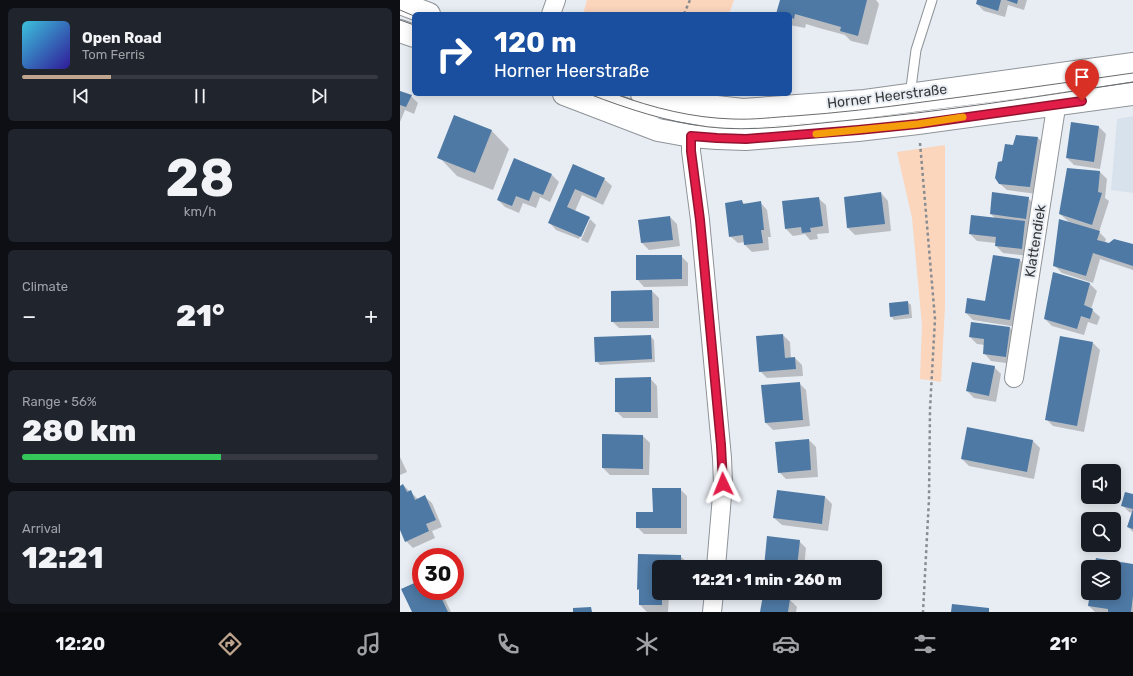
<!DOCTYPE html>
<meta charset="utf-8">
<style>
body{margin:0;font-family:Rubik,sans-serif;background:#20242c;color:#f1f3f6;height:100vh;display:flex;flex-direction:column;font-size:15px;white-space:nowrap}
*{box-sizing:border-box;margin:0}
p{font-size:13px;color:#9ea1a6}
.icon{flex:none;width:22px;height:22px;fill:none;stroke:currentColor;stroke-width:2;stroke-linecap:round;stroke-linejoin:round}
.map{position:relative;flex:1;overflow:hidden}
.panel{display:flex;flex-direction:column;gap:8px;padding:8px;background:#0d0f14;width:400px}
.panel>*{flex:none}
.hud{position:absolute;left:12px;top:12px;width:380px;height:84px;border-radius:6px;box-shadow:0 2px 10px #0003;background:#1a4fa0;color:#fff;overflow:hidden}
.controls{position:absolute;left:681px;top:464px;display:grid;gap:8px}
.controls a{display:grid;place-items:center;width:40px;height:40px;border-radius:6px;background:#171b24;box-shadow:0 2px 10px #0003;font-size:20px}
.speed{position:absolute;left:12px;top:548px;display:flex;gap:8px;font-size:20px;font-weight:700;text-align:center}
.speed>*{display:grid;place-content:center;width:52px;height:52px;border-radius:50%;background:#171b24;box-shadow:0 2px 10px #0003;line-height:1}
.speed .limit{border:6px solid #d22;background:#fff;color:#111}
.pin{position:absolute;display:grid;place-items:center;width:34px;height:34px;color:#fff;margin:-41px -17px;border-radius:50% 50% 50% 0;rotate:-45deg;box-shadow:0 0 4px #0007}
.pin .icon{rotate:45deg}
.me{position:absolute;width:44px;margin:-22px;rotate:358deg;stroke-linejoin:round;filter:drop-shadow(0 0 3px #0008)}
.turn{display:flex;align-items:center;gap:14px;height:84px;padding:0 16px;font-size:18px}
.turn .icon{width:52px;height:52px;stroke-width:2.5}
.turn b{display:block;font-size:28px;line-height:34px}
.big{font-size:30px;font-weight:800;line-height:1.1}
.panel .card{flex:1;display:flex;flex-direction:column;justify-content:center;gap:6px;min-width:0;padding:0 14px;border-radius:6px;background:#20242c}
.panel .dial{align-items:center;gap:0}
.dial b{font-size:52px;line-height:1}
.song{display:flex;align-items:center;gap:12px}
.cover{width:48px;height:48px;border-radius:6px;background:linear-gradient(135deg,hsl(190 70% 55%),hsl(250 70% 35%))}
.played{height:4px;border-radius:2px;background:linear-gradient(90deg,#c0a58e 25%,#363941 25%)}
.keys{display:flex;justify-content:space-around;direction:ltr}
.heat{display:flex;justify-content:space-between;align-items:center;font-size:22px;direction:ltr}
.charge{height:6px;border-radius:3px;background:linear-gradient(90deg,#34c759 56%,#363941 0)}
.trip{position:absolute;left:252px;top:560px;width:230px;height:40px;border-radius:6px;background:#171b24;box-shadow:0 2px 10px #0003;font-weight:800;line-height:40px;text-align:center}
.tab-bar{display:flex;height:64px;justify-content:space-around;align-items:center;background:#090b0e;color:#9ea1a6}
.tab-bar .icon{width:28px;height:28px}
.tab-bar .selected{color:#c0a58e}
.tab-bar b{font-size:18px;color:#f1f3f6}
main{display:flex;flex:1;min-height:0}
.map>svg:first-child{display:block}
.built{fill:#d7e2ed}
.green{fill:#fbd5bc}
.shadow{fill:#0003}
.building{fill:#4e79a4}
.lines{fill:none;stroke-linecap:round;stroke-linejoin:round}
.service-casing{stroke:#8e9398;stroke-width:11}
.minor-casing{stroke:#8e9398;stroke-width:20}
.secondary-casing{stroke:#8e9398;stroke-width:24}
.path{stroke:#898d91;stroke-width:2.5;stroke-dasharray:3 3;stroke-linecap:butt}
.service{stroke:#fff;stroke-width:9}
.minor{stroke:#fff;stroke-width:18}
.secondary{stroke:#fff;stroke-width:22}
.tram{stroke:#696c6f;stroke-width:1}
.route-casing{stroke:#92132f;stroke-width:10}
.route{stroke:#e11d48;stroke-width:7}
.slow{stroke:#f59e0b;stroke-width:7}
.labels{text-anchor:middle;stroke-width:4;stroke-linejoin:round;paint-order:stroke}
.street-label{font-size:14px;fill:#353739;stroke:#e8edf3}
</style>
<main>
<section class="panel">
<div class="card">
<div class="song"><i class="cover"></i><div><b>Open Road</b><p>Tom Ferris</p></div></div>
<div class="played"></div>
<div class="keys"><svg class="icon" aria-label="previous" viewBox="0 0 24 24"><path d="M18 5L8 12l10 7zM5 5v14"/></svg><svg class="icon" aria-label="pause" viewBox="0 0 24 24"><path d="M8 5v14M16 5v14"/></svg><svg class="icon" aria-label="next" viewBox="0 0 24 24"><path d="M6 5l10 7-10 7zM19 5v14"/></svg></div>
</div>
<div class="card dial"><b>28</b><p>km/h</p></div>
<div class="card"><p>Climate</p>
<div class="heat"><a>−</a><b class="big">21°</b><a>+</a></div>
</div>
<div class="card"><p>Range · 56%</p><b class="big">280 km</b><div class="charge"></div></div>
<div class="card"><p>Arrival</p><b class="big">12:21</b></div>
</section>
<div class="map">
<svg width="733" height="612" viewBox="0 0 733 612">
<rect width="100%" height="100%" fill="#e8edf3"/>
<!-- built -->
<path class="built" d="M733 116V193L711 190 717 119Z"/>
<!-- green -->
<g class="green">
<path d="M187 0H334L329 14H183Z"/>
<path d="M545 145V306L541 382 520 379 522 325 512 218 497 152Z"/>
</g>
<!-- shadow -->
<g class="shadow">
<path d="M381 0H476L479 4 468 45 451 41 445 35 419 28 406 24 405 28 390 25V14H378Z"/>
<path d="M578 0H627L624 10 608 5 605 17 584 11 577 4Z"/>
<path d="M0 92 11 96 18 103 14 114 5 110 0 122Z"/>
<path d="M699 127 706 134 700 169 674 165 667 158Z"/>
<path d="M91 130 109 149 93 190 57 176 39 157Z"/>
<path d="M616 136 638 138 645 145 637 194 607 190 599 183 603 162 613 146Z"/>
<path d="M173 165 204 179 212 186 203 205 182 195 175 211 189 218 196 225 188 243 181 240 190 219H188L179 239 156 230 149 222Z"/>
<path d="M700 172 707 179 705 198 709 201 699 232 706 239 705 243 733 245V270L700 259 693 283 662 273 655 266 670 223 660 214Z"/>
<path d="M152 175 159 182 150 202 140 197 136 208 123 203 119 213 105 207 98 200Z"/>
<path d="M481 193 488 201 491 231 455 235 448 228 445 198Z"/>
<path d="M418 198 426 205 429 233 417 234 418 239 410 240 405 234 393 236 386 229Z"/>
<path d="M628 198 635 205 633 226 627 225 632 229 629 256 603 253 596 246V243L577 241 570 234 596 219 591 214Z"/>
<path d="M342 202 345 204 360 202 367 210 371 237H368L369 250 352 252 345 245V242L338 243 330 236Z"/>
<path d="M270 217 277 224 280 246 249 250 242 243 239 221Z"/>
<path d="M281 256 288 263V286L244 287 237 279Z"/>
<path d="M594 256 620 260 627 267 617 327 573 320 566 313 586 302Z"/>
<path d="M653 273 690 284 697 291 691 309 700 317 697 325 688 322 684 335 652 326 645 319Z"/>
<path d="M252 291 259 298V328H219L212 321Z"/>
<path d="M507 302 511 305 512 318 494 320 491 316Z"/>
<path d="M572 323 610 328 617 335 613 364 591 361 584 353 585 345 577 344 570 337Z"/>
<path d="M383 335 390 342 391 359 395 358 402 365 403 376 367 378 360 371Z"/>
<path d="M250 336 254 340 255 362 200 365 196 361Z"/>
<path d="M693 343 700 350 684 432 653 426 646 419Z"/>
<path d="M594 367 601 374 596 402 574 398 567 391Z"/>
<path d="M250 378 257 386 258 418H223L216 411Z"/>
<path d="M399 383 406 390 410 426 373 430 366 423Z"/>
<path d="M568 428 633 441 640 448 634 479 569 466 562 459Z"/>
<path d="M243 436 250 443 249 475H210L203 468Z"/>
<path d="M409 440 416 447 418 477 386 479 379 472Z"/>
<path d="M0 457 7 472 0 475Z"/>
<path d="M3 485 18 499 24 496 32 503 42 527 32 531 35 538 13 548 6 541 0 528V487Z"/>
<path d="M280 489 287 496V534H244L237 527Z"/>
<path d="M378 491 425 497 432 504 428 531 382 525 374 518Z"/>
<path d="M733 495V532L728 527 732 513 729 512 722 505Z"/>
<path d="M399 541 406 548 404 567H365Z"/>
<path d="M239 555 280 556 288 563 287 567H259V593H287V596H269L268 612H247L240 605V591L238 589Z"/>
<path d="M733 565V612H695L689 606 691 593H714V567H695Z"/>
<path d="M21 581V591H41L51 612H13Z"/>
<path d="M390 600 397 607 396 612H361Z"/>
</g>
<!-- building -->
<g class="building">
<path d="M380 0H467L458 36 440 31 441 27 395 14 394 19 390 17V14H376Z"/>
<path d="M577 0H601L598 11 576 4Z"/>
<path d="M606 0H618L617 4Z"/>
<path d="M0 91 12 95 6 107 0 105Z"/>
<path d="M54 115 92 130 75 173 37 158Z"/>
<path d="M671 122 699 126 694 162 666 158Z"/>
<path d="M616 135 638 137 630 187 599 184 595 178 598 162 602 161 605 144 613 145Z"/>
<path d="M114 158 152 174 143 195 133 191 129 201 116 196 112 206 97 200Z"/>
<path d="M173 164 205 178 196 198 175 189 167 207 190 217 181 237 148 223Z"/>
<path d="M667 168 700 171 698 192 702 193 692 225 659 214Z"/>
<path d="M481 192 485 224 447 228 444 197Z"/>
<path d="M592 192 629 197 626 219 590 214Z"/>
<path d="M419 197 423 226 410 228 411 232 402 233 401 227 385 229 382 201Z"/>
<path d="M342 200 343 204 361 201 364 230H361L363 243 344 245 343 235 329 237 325 203Z"/>
<path d="M571 215 625 221 622 249 595 246 596 237 569 234Z"/>
<path d="M270 216 273 240 241 243 238 220Z"/>
<path d="M659 219 700 231 697 240 709 243 714 239 733 244V266L693 253 686 276 653 266Z"/>
<path d="M236 255H282V279L236 280Z"/>
<path d="M593 255 620 259 610 320 565 313 567 298 585 301Z"/>
<path d="M653 272 690 283 684 305 693 309 690 319 681 316 677 329 644 319Z"/>
<path d="M252 290 253 321 211 322V291Z"/>
<path d="M508 301 509 314 490 317 489 303Z"/>
<path d="M571 322 610 327 606 357 583 354 584 339 569 337Z"/>
<path d="M383 334 385 358 395 357 396 369 359 372 356 336Z"/>
<path d="M251 335 252 359 195 362 194 337Z"/>
<path d="M660 336 693 342 677 426 645 420Z"/>
<path d="M572 362 595 366 589 396 566 391Z"/>
<path d="M251 377V412H215V378Z"/>
<path d="M400 382 403 420 365 423 361 385Z"/>
<path d="M567 427 633 440 627 472 561 459Z"/>
<path d="M202 434 243 435V469L202 468Z"/>
<path d="M409 439 411 470 378 473 375 442Z"/>
<path d="M3 484 7 492 11 490 15 500 25 495 36 520 26 524 29 531 5 542 0 530V486Z"/>
<path d="M252 488H281V528H236V512H253Z"/>
<path d="M377 490 425 496 422 524 373 518Z"/>
<path d="M725 492 733 494V529L727 527 733 509 721 506Z"/>
<path d="M367 536 400 540 397 567H364Z"/>
<path d="M238 554 281 555V567H259V593H262V605H239V589L237 590Z"/>
<path d="M696 558 733 564V596L731 612H708V609L688 606 690 593H714V567H694Z"/>
<path d="M21 580V591H38L48 612H12L1 589Z"/>
<path d="M363 595 390 599 388 612H360Z"/>
<path d="M552 604 589 608V612H551Z"/>
<path d="M191 607 192 612H173V608Z"/>
</g>
<g class="lines">
<!-- service casing -->
<g class="service-casing">
<g id="service">
<path d="M201 94 256 113 309 122 343 124 453 115 633 92 733 77"/>
<path d="M510 95 516 50 532 0"/>
</g>
</g>
<!-- minor casing -->
<g class="minor-casing">
<g id="minor">
<path d="M151 14 156 0"/>
<path d="M291 136V151L300 220 322 458 323 484 316 567"/>
<path d="M614 378 655 114V105"/>
<path d="M312 612 314 593"/>
</g>
</g>
<!-- secondary casing -->
<g class="secondary-casing">
<g id="secondary">
<path d="M0 3 29 14"/>
<path d="M0 31 14 36"/>
<path d="M164 94 258 130 291 136 317 138 346 139 458 130 518 123 733 94"/>
<path d="M242 94 281 103 343 110 465 101 733 64"/>
</g>
</g>
<!-- path -->
<g class="path">
<path d="M284 14 290 0"/>
<path d="M520 143 535 319 530 409 529 499 523 612"/>
</g>
<!-- service -->
<use href="#service" class="service"/>
<!-- minor -->
<use href="#minor" class="minor"/>
<!-- secondary -->
<use href="#secondary" class="secondary"/>
<!-- tram -->
<g class="tram">
<path d="M0 10 14 16"/>
<path d="M0 20 14 25"/>
<path d="M189 94C228 109 267 122 309 127 350 132 400 125 442 121 539 112 636 97 733 82"/>
<path d="M215 94C253 108 293 118 333 119 354 120 374 117 394 116 437 113 480 108 523 102 593 93 663 83 733 73"/>
</g>
</g>
<g class="lines">
<!-- route casing -->
<g class="route-casing">
<path id="route" d="M323 484 321 445 300 220 291 151V136L317 138 346 139 458 130 518 124 682 101"/>
</g>
<!-- route -->
<use href="#route" class="route"/>
<!-- slow -->
<path class="slow" d="M416 134 518 124 563 117"/>
</g>
<g class="labels">
<!-- street labels -->
<g class="street-label">
<text transform="translate(487 96) rotate(-7)" y="5">Horner Heerstraße</text>
<text transform="translate(635 241) rotate(-81)" y="5">Klattendiek</text>
</g>
</g>
</svg>
<div class="controls">
<a><svg class="icon" aria-label="sound" viewBox="0 0 24 24"><path d="M4 9h4l5-4v14l-5-4H4zM17 9q2 3 0 6"/></svg></a>
<a><svg class="icon" aria-label="search" viewBox="0 0 24 24"><circle cx="10" cy="10" r="6"/><path d="M15 15l6 6"/></svg></a>
<a><svg class="icon" aria-label="layers" viewBox="0 0 24 24"><path d="M12 4l9 5-9 5-9-5zM3 14l9 5 9-5"/></svg></a>
</div>
<div class="speed"><div class="limit">30</div></div>
<div class="pin" style="left:682px;top:101px;background:#d93025"><svg class="icon" aria-label="arrive" viewBox="0 0 24 24"><path d="M6 21V4h12l-3 4 3 4H6"/></svg></div>
<svg class="me" style="left:323px;top:484px" viewBox="-20 -20 40 40"><path d="M0-17L14 15 0 8-14 15z" fill="#e11d48" stroke="#fff" stroke-width="4"/></svg>
<div class="trip">12:21 · 1 min · 260 m</div>
<div class="hud">
<div class="turn"><svg class="icon" aria-label="right" viewBox="0 0 24 24"><path d="M7 20v-9h11M14 6l5 5-5 5"/></svg><div><b>120 m</b>Horner Heerstraße</div></div>
</div>
</div>
</main>
<nav class="tab-bar">
<b>12:20</b>
<svg class="icon selected" aria-label="directions" viewBox="0 0 24 24"><path d="M12 3l9 9-9 9-9-9zM9 14v-3h6M13 9l2 2-2 2"/></svg>
<svg class="icon" aria-label="music" viewBox="0 0 24 24"><path d="M9 18V5l10-2v13"/><circle cx="6" cy="18" r="3"/><circle cx="16" cy="16" r="3"/></svg>
<svg class="icon" aria-label="phone" viewBox="0 0 24 24"><path d="M5 4h4l2 5-3 2q2 4 5 5l2-3 5 2v4C11 20 4 13 5 4z"/></svg>
<svg class="icon" aria-label="climate" viewBox="0 0 24 24"><path d="M12 3v18M4 7l16 10M4 17L20 7"/></svg>
<svg class="icon" aria-label="car" viewBox="0 0 24 24"><path d="M5 17H2v-5l4-1 3-4h7l3 4 3 1v5h-3M9 17h6M6 11h13"/><circle cx="7" cy="17" r="2"/><circle cx="17" cy="17" r="2"/></svg>
<svg class="icon" aria-label="filters" viewBox="0 0 24 24"><path d="M4 7h16M4 17h16"/><circle cx="9" cy="7" r="2"/><circle cx="15" cy="17" r="2"/></svg>
<b>21°</b>
</nav>
